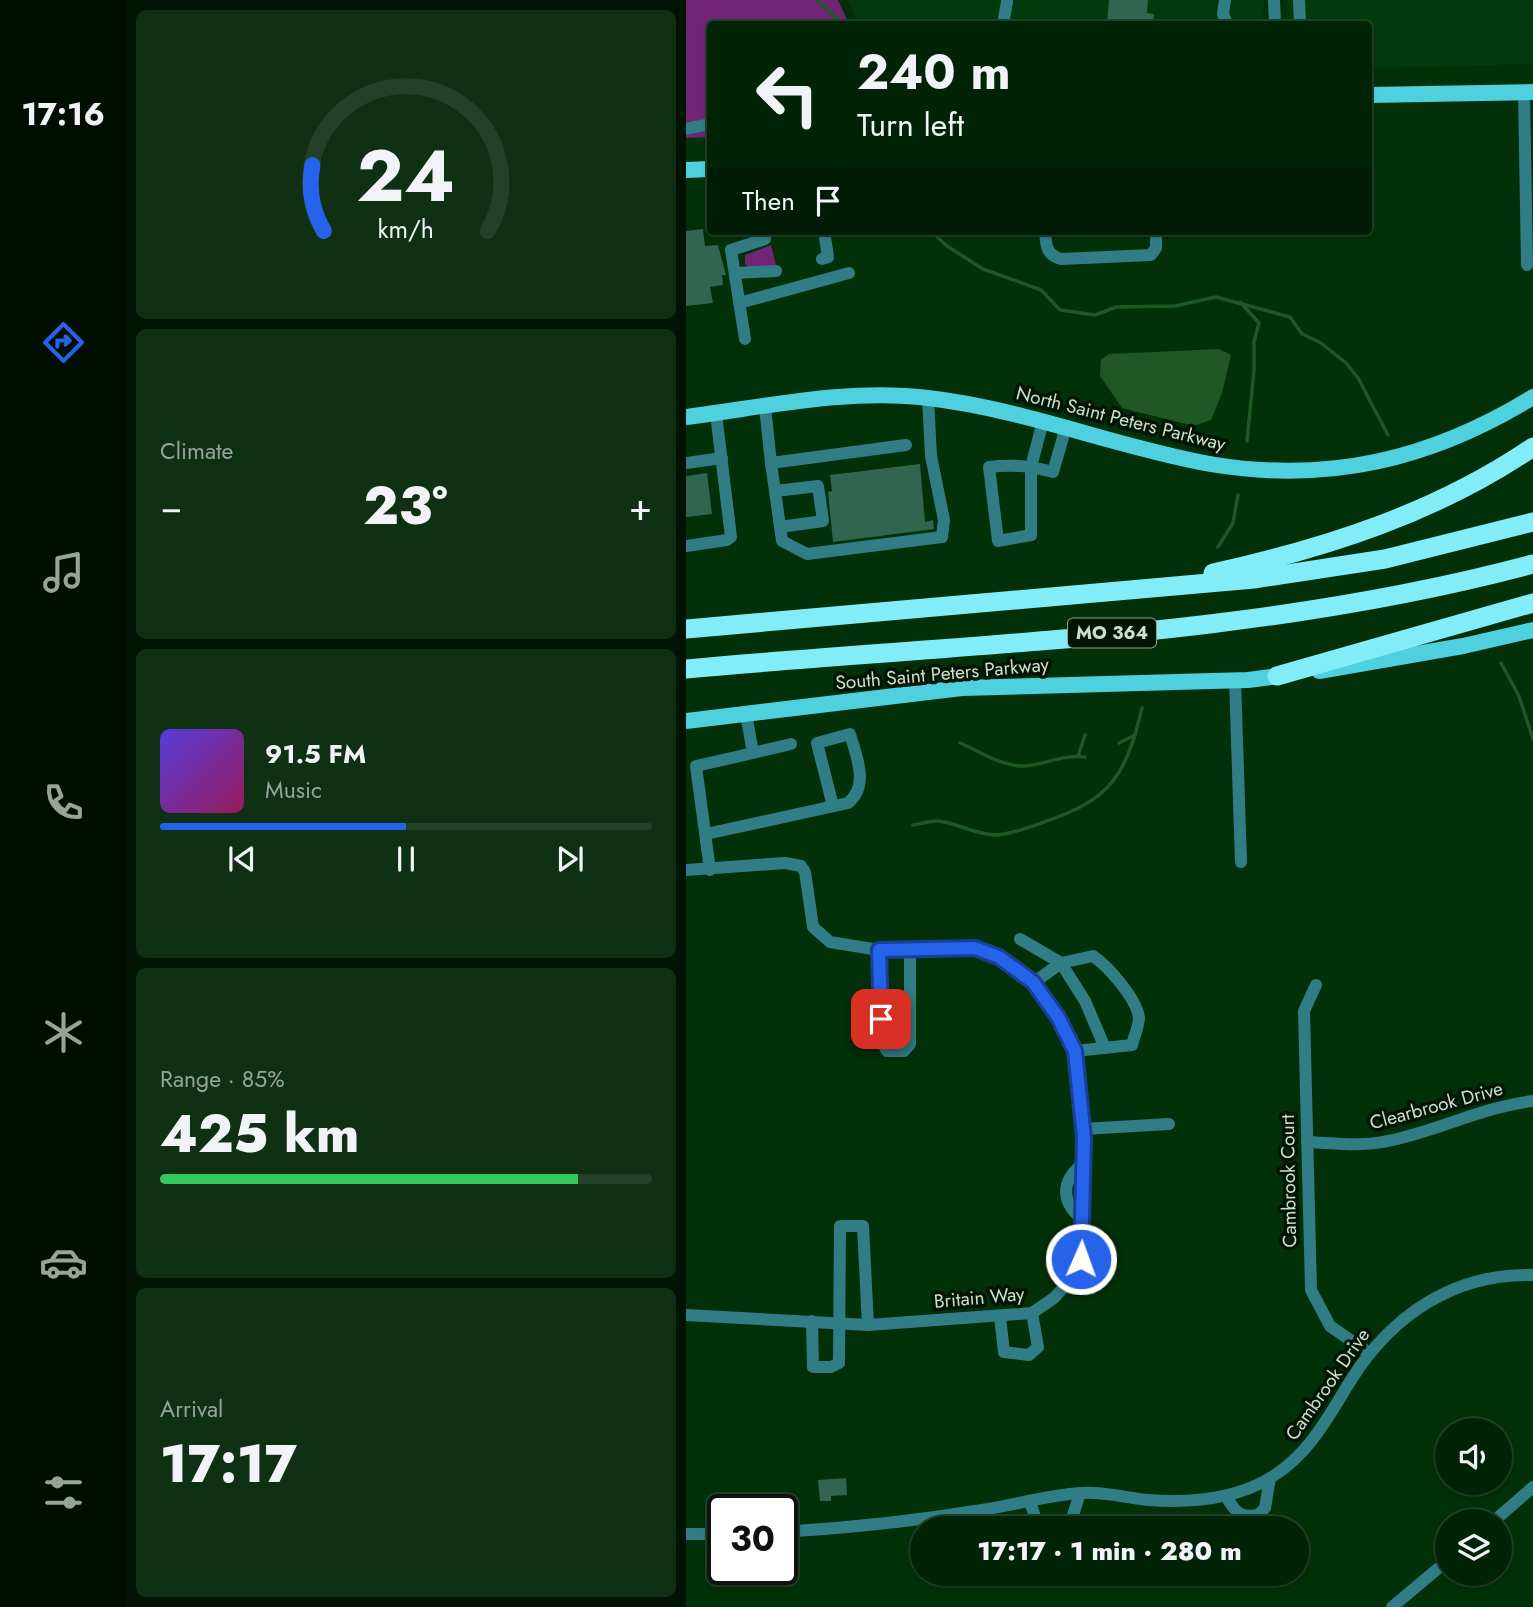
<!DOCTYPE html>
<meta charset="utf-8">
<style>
body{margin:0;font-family:Jost,sans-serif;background:#103014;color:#f1f3f6;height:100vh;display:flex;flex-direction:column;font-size:26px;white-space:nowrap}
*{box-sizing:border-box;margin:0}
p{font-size:23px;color:#96a49b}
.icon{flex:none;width:38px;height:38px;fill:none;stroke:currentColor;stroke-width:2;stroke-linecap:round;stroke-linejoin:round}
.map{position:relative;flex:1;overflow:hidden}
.details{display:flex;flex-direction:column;gap:10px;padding:10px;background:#011403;width:560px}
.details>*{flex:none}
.guide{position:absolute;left:21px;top:21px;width:665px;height:214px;border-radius:7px;box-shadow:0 2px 5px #0004,0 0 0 2px #234128;background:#022406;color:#f1f3f6;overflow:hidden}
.fabs{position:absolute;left:749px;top:1418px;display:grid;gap:14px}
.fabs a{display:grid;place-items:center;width:77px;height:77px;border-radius:50%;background:#022406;box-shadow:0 2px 5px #0004,0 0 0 2px #234128;font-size:35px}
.speed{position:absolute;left:21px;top:1494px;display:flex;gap:14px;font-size:35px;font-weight:700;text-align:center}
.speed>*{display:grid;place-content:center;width:91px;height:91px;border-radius:50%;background:#022406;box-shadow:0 2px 5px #0004,0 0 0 2px #234128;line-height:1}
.speed .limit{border:4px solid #111;border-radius:10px;background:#fff;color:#111}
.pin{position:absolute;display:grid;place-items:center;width:60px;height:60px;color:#fff;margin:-30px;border-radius:14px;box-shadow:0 4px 10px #0006}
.me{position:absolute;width:77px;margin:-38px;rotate:2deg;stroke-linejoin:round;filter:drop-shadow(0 0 5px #0008)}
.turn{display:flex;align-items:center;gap:24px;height:147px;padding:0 35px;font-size:32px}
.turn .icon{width:91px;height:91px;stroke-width:2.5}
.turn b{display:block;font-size:49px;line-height:60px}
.then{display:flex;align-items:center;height:66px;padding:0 35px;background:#0003;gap:14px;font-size:26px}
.big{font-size:52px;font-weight:800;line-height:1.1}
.details .card{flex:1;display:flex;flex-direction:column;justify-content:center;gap:10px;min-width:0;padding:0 24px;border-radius:10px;background:#103014}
.details .dial{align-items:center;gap:0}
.dial svg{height:182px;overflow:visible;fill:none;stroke:#234128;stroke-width:7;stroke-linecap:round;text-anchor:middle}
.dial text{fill:#f1f3f6;stroke:none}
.song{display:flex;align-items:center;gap:21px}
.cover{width:84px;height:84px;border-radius:10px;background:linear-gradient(135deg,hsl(250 70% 55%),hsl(330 70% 35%))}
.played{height:7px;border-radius:4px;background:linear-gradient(90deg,#2563eb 50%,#234128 50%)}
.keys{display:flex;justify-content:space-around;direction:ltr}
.heat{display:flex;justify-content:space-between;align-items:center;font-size:38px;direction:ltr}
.charge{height:10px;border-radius:5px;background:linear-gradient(90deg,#34c759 85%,#234128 0)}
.trip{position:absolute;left:224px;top:1516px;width:399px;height:70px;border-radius:35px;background:#022406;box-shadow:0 2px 5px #0004,0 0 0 2px #234128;font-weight:800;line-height:70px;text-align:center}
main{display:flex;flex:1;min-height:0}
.tabs{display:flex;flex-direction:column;width:126px;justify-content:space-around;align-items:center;background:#010e02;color:#96a49b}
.tabs .icon{width:49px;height:49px}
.tabs .active{color:#2563eb}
.tabs b{font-size:32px;color:#f1f3f6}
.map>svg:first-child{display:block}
.built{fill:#033a0b}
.green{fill:#6f2475}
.water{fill:#1f5725}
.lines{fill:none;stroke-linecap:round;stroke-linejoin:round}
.stream{stroke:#1f5725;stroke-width:3.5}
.building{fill:#316550}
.minor{stroke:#317d85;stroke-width:12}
.major{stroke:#4ed0de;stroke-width:16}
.highway{stroke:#82edf9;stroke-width:19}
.route-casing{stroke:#184099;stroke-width:18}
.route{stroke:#2563eb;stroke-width:12}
.labels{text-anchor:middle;stroke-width:7;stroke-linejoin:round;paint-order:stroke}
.shield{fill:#031404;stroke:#8ea48e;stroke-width:2}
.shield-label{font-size:18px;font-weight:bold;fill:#c9e1c9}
.street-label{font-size:19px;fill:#c9e1c9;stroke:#031404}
</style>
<main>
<nav class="tabs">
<b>17:16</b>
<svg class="icon active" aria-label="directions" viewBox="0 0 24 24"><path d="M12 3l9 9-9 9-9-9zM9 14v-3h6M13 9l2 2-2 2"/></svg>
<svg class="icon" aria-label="music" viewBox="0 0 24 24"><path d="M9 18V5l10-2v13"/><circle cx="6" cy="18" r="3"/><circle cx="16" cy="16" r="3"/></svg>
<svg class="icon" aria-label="phone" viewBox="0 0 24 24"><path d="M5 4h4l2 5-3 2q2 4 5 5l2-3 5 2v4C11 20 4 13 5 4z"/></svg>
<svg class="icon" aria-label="climate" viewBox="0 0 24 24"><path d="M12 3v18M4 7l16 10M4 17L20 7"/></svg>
<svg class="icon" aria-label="car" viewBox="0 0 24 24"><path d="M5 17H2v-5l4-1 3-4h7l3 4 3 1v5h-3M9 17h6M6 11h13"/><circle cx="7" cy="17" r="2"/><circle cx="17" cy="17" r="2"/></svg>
<svg class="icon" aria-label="filters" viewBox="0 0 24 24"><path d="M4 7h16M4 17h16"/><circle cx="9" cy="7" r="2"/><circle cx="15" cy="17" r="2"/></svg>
</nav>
<section class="details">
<div class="card dial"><svg viewBox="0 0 100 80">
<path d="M14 69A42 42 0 1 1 86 69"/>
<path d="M14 69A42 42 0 0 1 9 40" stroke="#2563eb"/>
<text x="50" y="56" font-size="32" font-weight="700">24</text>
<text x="50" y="72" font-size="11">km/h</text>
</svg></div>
<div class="card"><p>Climate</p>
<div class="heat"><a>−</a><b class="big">23°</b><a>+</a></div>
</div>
<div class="card">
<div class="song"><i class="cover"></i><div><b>91.5 FM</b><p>Music</p></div></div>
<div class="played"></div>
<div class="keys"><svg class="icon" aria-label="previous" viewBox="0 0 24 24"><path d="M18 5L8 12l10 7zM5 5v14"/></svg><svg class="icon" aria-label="pause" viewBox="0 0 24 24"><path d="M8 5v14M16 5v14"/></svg><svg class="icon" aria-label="next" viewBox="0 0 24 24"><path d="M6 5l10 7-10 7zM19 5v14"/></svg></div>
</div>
<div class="card"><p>Range · 85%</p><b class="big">425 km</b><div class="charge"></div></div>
<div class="card"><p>Arrival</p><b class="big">17:17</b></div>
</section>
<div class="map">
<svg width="847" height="1607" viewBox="0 0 847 1607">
<rect width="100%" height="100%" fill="#023008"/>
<!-- built -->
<g class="built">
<path d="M162 0H578L577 24H173Z"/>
<path d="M600 0H847V64L683 68 682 24H601Z"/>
</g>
<!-- green -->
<g class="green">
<path d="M0 0H152L163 24H24V137L0 138Z"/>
<path d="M85 245 90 265 64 268 59 264V255Z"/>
</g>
<!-- water -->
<path class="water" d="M533 349 545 355 536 393 525 420 508 426 436 408 414 376 415 360 423 354Z"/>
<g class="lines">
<!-- stream -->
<g class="stream">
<path d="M131 0 157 24"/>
<path d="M245 231 261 246 297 269 355 290 374 310 409 315 430 307 489 306 530 297 604 317 616 334 635 343 660 363 672 378 702 435"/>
<path d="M554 302 573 323 568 342V370L561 441"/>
<path d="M532 547 547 523 552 495"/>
<path d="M815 663 833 696 847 739"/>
<path d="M274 743C293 751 317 767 338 766 358 765 378 754 399 757"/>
<path d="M433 743 449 735"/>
<path d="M392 756 399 735"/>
<path d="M227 825C235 824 245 820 253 821 273 824 291 835 311 835 326 834 344 827 358 822 425 800 440 775 456 708"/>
</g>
</g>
<!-- building -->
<g class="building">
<path d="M423 0H462L461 13 468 14 467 24H421Z"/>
<path d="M17 229 19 246 32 245 40 275H36L37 285 24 287 27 303 0 306V231Z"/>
<path d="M234 464 239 522 247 520 248 529 147 542 142 492 146 491 144 475Z"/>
<path d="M21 473 26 514 0 517V476Z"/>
<path d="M160 1478 161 1495 145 1496V1501H134L132 1480Z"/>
</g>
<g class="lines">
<!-- minor -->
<g class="minor">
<path d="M539 0 537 14 541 24"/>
<path d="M588 0 589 24"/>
<path d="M613 0 614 24"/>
<path d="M317 24 321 2"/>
<path d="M838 92 841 265"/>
<path d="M0 129 24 124"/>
<path d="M359 231C360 245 360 255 375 259L465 255 470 248V231"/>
<path d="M136 259 142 257 138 231"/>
<path d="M49 273 90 271"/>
<path d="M53 303 163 273"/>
<path d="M59 339 45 250 79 239"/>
<path d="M79 407 85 463 220 445"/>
<path d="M357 421 345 467V535L312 541 303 467C327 464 344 466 367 472L380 427"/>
<path d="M0 463 36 458"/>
<path d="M85 463 89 491 132 486 137 521 94 527"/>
<path d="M89 491 96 541 121 554 256 537 258 520 245 456 242 398"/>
<path d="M0 546 41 540 45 537 30 414"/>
<path d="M549 680 555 862"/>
<path d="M67 753 105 744"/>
<path d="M20 834 162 803C184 785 170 756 164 734L131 743 147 806"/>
<path d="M0 870 99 863 115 866 119 872 127 927 144 942 193 950 289 949 313 957 347 983 372 1017 389 1051 398 1138 395 1259 386 1278 368 1298 346 1313 182 1325 0 1315"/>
<path d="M24 870 10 766 67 753 60 714"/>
<path d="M334 939 375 963 399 1001 419 1048"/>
<path d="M193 950 196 1042 201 1051H218L224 1044V950"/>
<path d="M347 983 375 963 407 956C422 966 451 999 453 1018 453 1025 448 1037 446 1045L389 1051"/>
<path d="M630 985 618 1011 625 1290 644 1326 683 1353"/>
<path d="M397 1129 483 1124"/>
<path d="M621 1142C648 1143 675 1147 702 1141 752 1131 796 1107 847 1101"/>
<path d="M395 1165C374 1183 376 1203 396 1219"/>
<path d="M395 1259 409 1267"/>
<path d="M314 1317 318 1352 343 1355 352 1347 346 1313"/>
<path d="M126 1321 127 1367H145L153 1363 154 1226H177L182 1325"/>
<path d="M540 1496C549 1512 554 1518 572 1515L579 1508 584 1478"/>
<path d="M344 1502 353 1528"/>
<path d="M808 1521 847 1487"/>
<path d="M383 1528 394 1493"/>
<path d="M96 1532C164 1528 229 1521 296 1510 328 1505 362 1495 395 1493 418 1491 440 1498 463 1500 504 1503 550 1499 586 1477 624 1453 642 1417 665 1380 706 1315 768 1273 847 1275"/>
<path d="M0 1534H37"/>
<path d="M706 1607 761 1561"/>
</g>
<!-- major -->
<g class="major">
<path d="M682 95 847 92"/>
<path d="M0 170 24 169"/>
<path d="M0 417C79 407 162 388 242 398 338 409 429 447 524 464 643 484 746 459 847 397"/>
<path d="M633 671 777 646 847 630"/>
<path d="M0 721 276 688 562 680 600 675"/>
</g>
<!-- highway -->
<g class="highway">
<path d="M527 573C640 548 750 513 847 447"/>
<path d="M0 629 568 579 699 559 847 522"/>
<path d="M0 669C283 643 571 638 847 564"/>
<path d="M591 676 847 603"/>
</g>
</g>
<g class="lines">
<!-- route casing -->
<g class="route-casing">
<path id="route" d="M195 1019 193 950 289 948 313 957 347 982 372 1017 389 1051 398 1138 395 1259"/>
</g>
<!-- route -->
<use href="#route" class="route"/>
</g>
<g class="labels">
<!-- shield labels -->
<rect class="shield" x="382" y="618.5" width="88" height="29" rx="5"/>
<g class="shield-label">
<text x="426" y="639">MO 364</text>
</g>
<!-- street labels -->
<g class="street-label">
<text transform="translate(435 418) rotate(14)" y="7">North Saint Peters Parkway</text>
<text transform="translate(256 673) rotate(-5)" y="7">South Saint Peters Parkway</text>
<text transform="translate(750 1105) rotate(-15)" y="7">Clearbrook Drive</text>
<text transform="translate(602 1181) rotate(-91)" y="7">Cambrook Court</text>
<text transform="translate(293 1297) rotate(-5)" y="7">Britain Way</text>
<text transform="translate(641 1384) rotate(-55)" y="7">Cambrook Drive</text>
</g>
</g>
</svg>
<div class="fabs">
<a><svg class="icon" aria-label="sound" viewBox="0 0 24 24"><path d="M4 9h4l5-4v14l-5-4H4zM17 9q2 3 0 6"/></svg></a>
<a><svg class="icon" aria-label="layers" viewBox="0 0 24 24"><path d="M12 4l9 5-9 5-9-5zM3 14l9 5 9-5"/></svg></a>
</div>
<div class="speed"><div class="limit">30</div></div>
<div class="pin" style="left:195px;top:1019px;background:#d93025"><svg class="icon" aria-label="arrive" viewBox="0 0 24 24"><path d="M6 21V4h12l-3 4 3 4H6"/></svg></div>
<svg class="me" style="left:395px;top:1259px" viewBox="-20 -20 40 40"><circle r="17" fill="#2563eb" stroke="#fff" stroke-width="3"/><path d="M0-11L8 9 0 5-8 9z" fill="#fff"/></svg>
<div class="trip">17:17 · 1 min · 280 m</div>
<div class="guide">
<div class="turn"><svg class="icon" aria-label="left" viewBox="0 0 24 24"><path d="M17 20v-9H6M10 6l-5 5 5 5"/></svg><div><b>240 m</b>Turn left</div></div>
<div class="then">Then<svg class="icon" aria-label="arrive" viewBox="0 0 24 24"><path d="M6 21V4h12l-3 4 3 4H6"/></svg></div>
</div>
</div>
</main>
